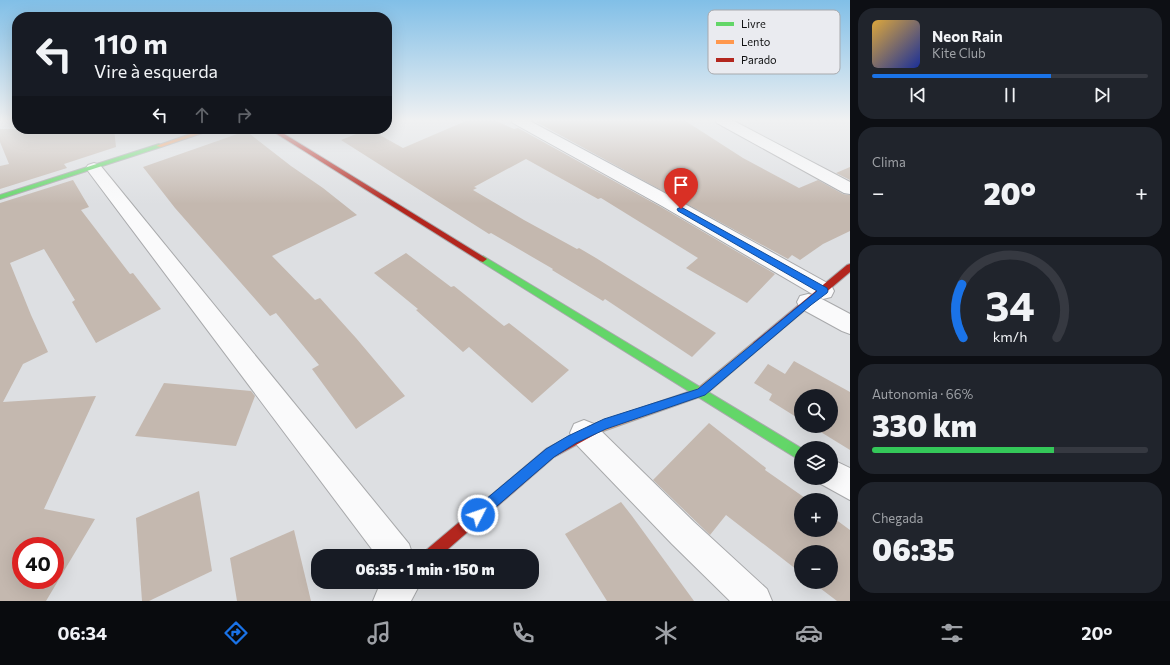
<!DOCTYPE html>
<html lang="pt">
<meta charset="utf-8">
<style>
body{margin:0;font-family:Commissioner,sans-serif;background:#20242c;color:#f1f3f6;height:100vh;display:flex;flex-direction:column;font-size:15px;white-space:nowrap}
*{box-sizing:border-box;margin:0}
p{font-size:13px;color:#9ea1a6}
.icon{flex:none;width:22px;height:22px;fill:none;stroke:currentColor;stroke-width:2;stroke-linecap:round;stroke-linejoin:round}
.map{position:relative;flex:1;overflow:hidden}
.details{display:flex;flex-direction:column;gap:8px;padding:8px;background:#0d0f14;width:320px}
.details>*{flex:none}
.banner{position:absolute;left:12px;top:12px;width:380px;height:122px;border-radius:16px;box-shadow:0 4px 16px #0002;background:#171b24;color:#f1f3f6;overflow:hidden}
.fabs{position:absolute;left:794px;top:389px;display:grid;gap:8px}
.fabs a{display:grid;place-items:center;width:44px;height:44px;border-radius:50%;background:#171b24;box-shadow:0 4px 16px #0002;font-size:20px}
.speed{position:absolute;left:12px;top:537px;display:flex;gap:8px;font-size:20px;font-weight:700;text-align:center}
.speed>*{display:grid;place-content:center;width:52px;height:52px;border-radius:50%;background:#171b24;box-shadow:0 4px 16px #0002;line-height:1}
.speed .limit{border:6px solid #d22;background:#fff;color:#111}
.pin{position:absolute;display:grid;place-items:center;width:34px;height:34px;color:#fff;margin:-41px -17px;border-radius:50% 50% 50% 0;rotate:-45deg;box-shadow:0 0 4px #0007}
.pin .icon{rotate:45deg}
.me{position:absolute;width:44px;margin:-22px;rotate:49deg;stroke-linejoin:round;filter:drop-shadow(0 0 3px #0008)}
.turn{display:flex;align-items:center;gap:14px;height:84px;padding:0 16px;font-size:18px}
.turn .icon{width:52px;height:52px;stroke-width:2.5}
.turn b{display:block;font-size:28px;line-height:34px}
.lanes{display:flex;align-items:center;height:38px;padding:0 16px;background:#0003;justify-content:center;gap:20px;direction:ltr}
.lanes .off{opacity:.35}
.big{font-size:30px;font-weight:800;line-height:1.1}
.details .card{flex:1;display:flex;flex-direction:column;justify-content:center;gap:6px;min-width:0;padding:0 14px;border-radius:16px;background:#20242c}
.details .dial{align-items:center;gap:0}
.dial svg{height:104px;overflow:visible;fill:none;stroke:#363941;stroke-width:7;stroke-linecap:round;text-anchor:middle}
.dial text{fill:#f1f3f6;stroke:none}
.song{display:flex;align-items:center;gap:12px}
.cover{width:48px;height:48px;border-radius:6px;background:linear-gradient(135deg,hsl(40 70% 55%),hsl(230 70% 35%))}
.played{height:4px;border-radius:2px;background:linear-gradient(90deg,#1a73e8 65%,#363941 65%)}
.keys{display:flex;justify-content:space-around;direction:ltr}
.heat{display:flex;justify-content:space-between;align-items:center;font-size:22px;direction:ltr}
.charge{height:6px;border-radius:3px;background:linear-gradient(90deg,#34c759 66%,#363941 0)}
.trip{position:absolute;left:311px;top:549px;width:228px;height:40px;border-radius:16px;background:#171b24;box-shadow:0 4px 16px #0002;font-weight:800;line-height:40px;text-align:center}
.tabs{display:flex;height:64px;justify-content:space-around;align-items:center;background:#090b0e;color:#9ea1a6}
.tabs .icon{width:28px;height:28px}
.tabs .on{color:#1a73e8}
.tabs b{font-size:18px;color:#f1f3f6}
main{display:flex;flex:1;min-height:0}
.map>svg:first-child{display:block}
.building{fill:#c4b8af;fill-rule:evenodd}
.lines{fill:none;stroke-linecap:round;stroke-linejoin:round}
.street-casing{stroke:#a8a9ab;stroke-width:2}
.fast-casing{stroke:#a8a9ab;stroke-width:2}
.slow-casing{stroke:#a8a9ab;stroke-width:2}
.jam-casing{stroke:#a8a9ab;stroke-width:2}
.street{fill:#fafafb;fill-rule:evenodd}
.fast{fill:#63d668;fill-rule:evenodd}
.slow{fill:#ff974d;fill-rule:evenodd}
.jam{fill:#b3261e;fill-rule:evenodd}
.route{fill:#1a73e8;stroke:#114b97}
.key{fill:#eaebf0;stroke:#a8a9ad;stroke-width:1}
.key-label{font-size:11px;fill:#0f1011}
</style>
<main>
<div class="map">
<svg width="850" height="601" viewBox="0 0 850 601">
<rect width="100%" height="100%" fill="#dddfe2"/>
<!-- building -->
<g class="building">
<path d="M468 120H494L514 129 518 128 661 207 775 274 747 303 686 268 698 258 601 198 598 199 526 159 474 187 477 188 473 190 524 220 577 249 579 248 596 258 716 333 692 357 605 299 603 301 552 270 553 269 491 233 489 234 341 140 369 129 403 148Z"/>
<path d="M545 120H684L743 158 799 188 818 180 843 194 850 195V231L823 244 800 260 792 255 788 259 536 122Z"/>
<path d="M0 129H114L116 147 64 164 67 168 0 189V166L9 164 0 142Z"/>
<path d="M246 131 291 166 323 188 357 215 272 256 315 300 320 298 356 338 405 396 356 429 312 369 319 365 276 313 270 316 175 208 143 167Z"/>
<path d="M850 167V180L836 173Z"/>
<path d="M73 180 89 207 81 210 130 274 133 273 161 309 96 343 72 302 75 300 44 249 10 263 31 315 48 352 23 364 3 402 96 396 44 509 95 519 46 601H0V203ZM21 546H55V580H21Z"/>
<path d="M406 253 451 287 454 286 504 326 509 323 569 370 532 403 469 347 463 352 416 310 418 309 374 273Z"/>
<path d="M794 361 850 392V450L811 426H831V396H801V420L769 400 772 394 754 383 768 364 785 374Z"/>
<path d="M164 383 251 391 255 396 236 446 135 436Z"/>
<path d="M709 423 766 468 765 470 808 500H801V530H831V516L850 530V601H837L812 582H831V552H801V573L726 515 710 535 653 480Z"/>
<path d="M199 491 212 571 149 601H142L136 518Z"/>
<path d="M621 502 632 516 694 601H607L565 534Z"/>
<path d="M294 530 311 601H237L230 558Z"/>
</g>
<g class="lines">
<!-- street casing -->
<g class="street-casing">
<g id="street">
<path d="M511 120H528L674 198 831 285 834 291 831 297 823 299 818 297 850 314V334L842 331 800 308 797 302 800 296 808 294 814 295 662 206 513 123Z"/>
<path d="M715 120H732L850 182V194L844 193 717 123Z"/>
<path d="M94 163 100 165 409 544 413 556H377L88 171 86 168 88 165Z"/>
<path d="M584 420 594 424 694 522 767 589 772 601H730L672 544 574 442 570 433 574 424Z"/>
<path d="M831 459 850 468V500L821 484 818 478H831Z"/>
<path d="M383 582H421L411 601H373L378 589Z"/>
</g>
</g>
<!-- fast casing -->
<g class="fast-casing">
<g id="fast">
<path d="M159 144 162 146 161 147 0 199V195Z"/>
<path d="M483 256 801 448V461L480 261 479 259Z"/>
</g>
</g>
<!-- slow casing -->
<g class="slow-casing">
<g id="slow">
<path d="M205 129H214L161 147 156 146Z"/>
<path d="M757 341 760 342 762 345 760 348 705 395 592 435 588 434 586 430 588 426 697 389 754 342Z"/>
</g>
</g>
<!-- jam casing -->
<g class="jam-casing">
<g id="jam">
<path d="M269 129H276L487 259 483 262 480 261Z"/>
<path d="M850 264V272L760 348 757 349 754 348 752 345 754 342 847 265Z"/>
<path d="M592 425 596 426 598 430 596 434 554 457 440 556H423L425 551 546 449Z"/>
</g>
</g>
<!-- street -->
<use href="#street" class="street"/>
<!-- fast -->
<use href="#fast" class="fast"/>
<!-- slow -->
<use href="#slow" class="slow"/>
<!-- jam -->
<use href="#jam" class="jam"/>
</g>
<!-- sky -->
<linearGradient id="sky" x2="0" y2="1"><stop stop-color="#81bfe7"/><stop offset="0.59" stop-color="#f0f1f2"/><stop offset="1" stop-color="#f0f1f2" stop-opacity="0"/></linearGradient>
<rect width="850" height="204" fill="url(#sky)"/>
<!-- route -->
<path class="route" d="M681 207 827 288 828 291 827 293 811 305 705 395 606 429 576 443 554 457 482 519 478 521 473 519 471 515 473 510 546 449 568 436 604 419 698 389 817 291 678 211 677 209Z"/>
<!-- legend -->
<rect x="708" y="10" width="132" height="64" rx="6" class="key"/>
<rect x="716" y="22" width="18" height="4" fill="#63d668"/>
<rect x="716" y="40" width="18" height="4" fill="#ff974d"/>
<rect x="716" y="58" width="18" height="4" fill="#b3261e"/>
<g class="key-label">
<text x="741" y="28">Livre</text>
<text x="741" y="46">Lento</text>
<text x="741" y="64">Parado</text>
</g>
</svg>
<div class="fabs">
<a><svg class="icon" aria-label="search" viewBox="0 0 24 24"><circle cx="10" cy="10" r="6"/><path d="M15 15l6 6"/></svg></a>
<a><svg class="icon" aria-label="layers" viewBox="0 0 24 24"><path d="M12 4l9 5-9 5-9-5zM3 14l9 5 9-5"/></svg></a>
<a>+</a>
<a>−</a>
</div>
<div class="speed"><div class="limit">40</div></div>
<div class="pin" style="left:681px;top:209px;background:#d93025"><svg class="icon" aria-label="arrive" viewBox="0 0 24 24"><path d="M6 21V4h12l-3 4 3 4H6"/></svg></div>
<svg class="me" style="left:478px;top:515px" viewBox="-20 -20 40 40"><circle r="17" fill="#1a73e8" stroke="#fff" stroke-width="3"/><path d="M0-11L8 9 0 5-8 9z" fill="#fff"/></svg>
<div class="trip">06:35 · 1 min · 150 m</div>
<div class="banner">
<div class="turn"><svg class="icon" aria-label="left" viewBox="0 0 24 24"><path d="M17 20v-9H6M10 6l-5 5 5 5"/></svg><div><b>110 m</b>Vire à esquerda</div></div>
<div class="lanes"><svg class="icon" aria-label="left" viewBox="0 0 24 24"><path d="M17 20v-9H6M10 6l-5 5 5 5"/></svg><svg class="icon off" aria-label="ahead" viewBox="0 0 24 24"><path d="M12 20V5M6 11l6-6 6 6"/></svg><svg class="icon off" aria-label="right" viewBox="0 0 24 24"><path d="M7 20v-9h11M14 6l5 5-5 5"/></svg></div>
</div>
</div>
<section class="details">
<div class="card">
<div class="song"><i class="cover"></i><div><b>Neon Rain</b><p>Kite Club</p></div></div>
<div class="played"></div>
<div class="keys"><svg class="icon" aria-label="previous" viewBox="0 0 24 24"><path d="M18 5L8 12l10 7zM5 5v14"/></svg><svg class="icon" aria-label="pause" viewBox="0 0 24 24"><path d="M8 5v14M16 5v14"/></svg><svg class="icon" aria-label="next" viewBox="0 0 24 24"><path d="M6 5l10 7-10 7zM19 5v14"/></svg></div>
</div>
<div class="card"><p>Clima</p>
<div class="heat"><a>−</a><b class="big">20°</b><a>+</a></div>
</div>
<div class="card dial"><svg viewBox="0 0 100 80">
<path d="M14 69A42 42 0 1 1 86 69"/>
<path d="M14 69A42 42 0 0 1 13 28" stroke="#1a73e8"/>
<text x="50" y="56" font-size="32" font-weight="700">34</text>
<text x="50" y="72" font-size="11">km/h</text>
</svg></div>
<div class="card"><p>Autonomia · 66%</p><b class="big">330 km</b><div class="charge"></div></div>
<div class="card"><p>Chegada</p><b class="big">06:35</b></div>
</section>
</main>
<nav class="tabs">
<b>06:34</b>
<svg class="icon on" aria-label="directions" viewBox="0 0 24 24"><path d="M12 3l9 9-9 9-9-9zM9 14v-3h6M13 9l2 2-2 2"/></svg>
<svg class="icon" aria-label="music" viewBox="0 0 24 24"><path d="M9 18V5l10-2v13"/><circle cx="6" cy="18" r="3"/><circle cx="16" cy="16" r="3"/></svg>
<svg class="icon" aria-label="phone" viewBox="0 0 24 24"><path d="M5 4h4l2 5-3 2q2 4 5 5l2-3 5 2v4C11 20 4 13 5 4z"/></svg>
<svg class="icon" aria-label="climate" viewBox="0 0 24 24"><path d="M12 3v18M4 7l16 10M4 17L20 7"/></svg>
<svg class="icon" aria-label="car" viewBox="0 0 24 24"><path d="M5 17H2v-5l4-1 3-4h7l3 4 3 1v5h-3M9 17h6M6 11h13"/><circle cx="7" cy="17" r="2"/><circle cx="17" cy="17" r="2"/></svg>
<svg class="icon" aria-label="filters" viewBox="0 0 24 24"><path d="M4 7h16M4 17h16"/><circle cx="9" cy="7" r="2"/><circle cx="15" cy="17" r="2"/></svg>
<b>20°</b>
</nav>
